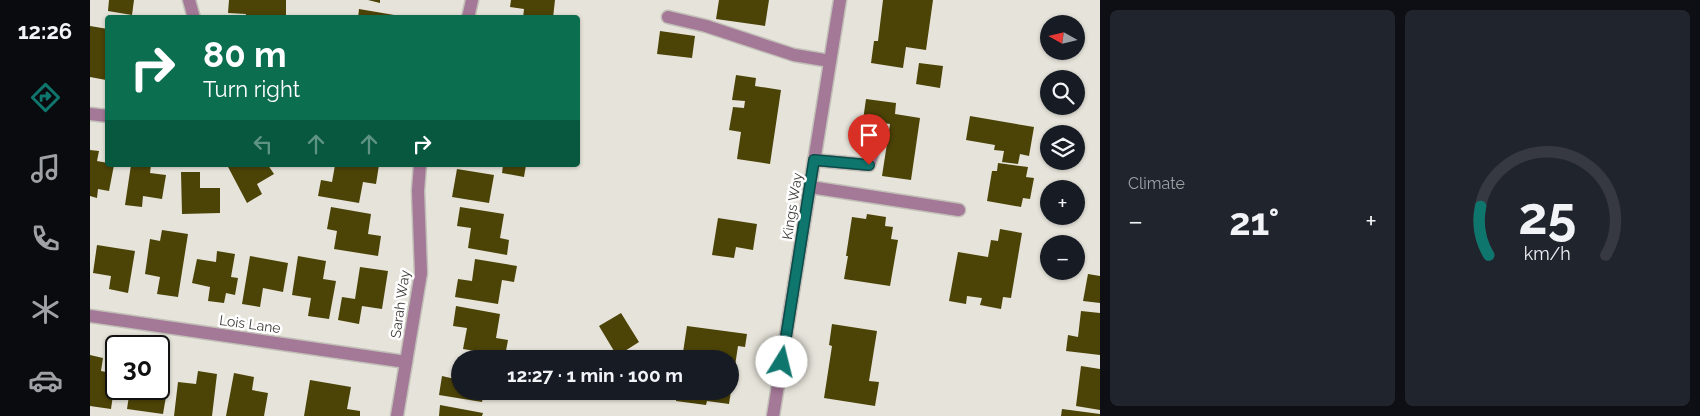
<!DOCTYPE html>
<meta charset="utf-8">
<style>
body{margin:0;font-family:Raleway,sans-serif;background:#20242c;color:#f1f3f6;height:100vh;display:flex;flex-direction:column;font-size:19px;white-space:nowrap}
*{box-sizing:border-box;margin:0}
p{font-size:16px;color:#9ea1a6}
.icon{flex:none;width:28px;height:28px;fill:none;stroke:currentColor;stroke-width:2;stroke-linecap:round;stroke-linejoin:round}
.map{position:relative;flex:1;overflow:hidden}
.side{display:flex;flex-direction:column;gap:10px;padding:10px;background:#0d0f14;width:600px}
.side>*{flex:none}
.top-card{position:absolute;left:15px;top:15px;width:475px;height:152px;border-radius:5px;box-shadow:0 1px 4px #0004;background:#0b6e4f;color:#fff;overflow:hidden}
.needle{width:32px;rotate:278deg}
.fabs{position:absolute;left:950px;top:15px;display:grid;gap:10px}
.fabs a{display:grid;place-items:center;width:45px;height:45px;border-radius:50%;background:#171b24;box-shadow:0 1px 4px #0004;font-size:25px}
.speed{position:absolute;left:15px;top:335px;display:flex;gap:10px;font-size:25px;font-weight:700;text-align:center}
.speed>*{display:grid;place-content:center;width:65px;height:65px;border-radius:50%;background:#171b24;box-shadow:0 1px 4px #0004;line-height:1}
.speed .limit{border:2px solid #111;border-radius:8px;background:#fff;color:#111}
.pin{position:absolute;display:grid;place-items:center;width:42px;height:42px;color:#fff;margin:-51px -21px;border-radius:50% 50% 50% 0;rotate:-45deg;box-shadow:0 0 5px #0007}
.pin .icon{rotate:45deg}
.me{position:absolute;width:55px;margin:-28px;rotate:9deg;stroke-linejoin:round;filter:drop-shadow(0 0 4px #0008)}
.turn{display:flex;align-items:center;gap:18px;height:105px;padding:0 15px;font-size:22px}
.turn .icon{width:65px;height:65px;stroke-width:2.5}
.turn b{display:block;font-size:35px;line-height:42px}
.lanes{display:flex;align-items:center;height:48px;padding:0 15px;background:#0003;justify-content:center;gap:25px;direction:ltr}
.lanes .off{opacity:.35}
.big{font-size:38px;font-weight:700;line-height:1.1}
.side .widget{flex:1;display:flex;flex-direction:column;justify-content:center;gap:8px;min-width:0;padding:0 18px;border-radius:8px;background:#20242c}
.side .dial{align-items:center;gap:0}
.dial svg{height:130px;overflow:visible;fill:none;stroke:#363941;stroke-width:7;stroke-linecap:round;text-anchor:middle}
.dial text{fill:#f1f3f6;stroke:none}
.heat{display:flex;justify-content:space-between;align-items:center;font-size:28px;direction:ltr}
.side .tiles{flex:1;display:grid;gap:10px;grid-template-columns:repeat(2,1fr)}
.trip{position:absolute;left:361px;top:350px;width:288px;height:50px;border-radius:25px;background:#171b24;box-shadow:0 1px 4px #0004;font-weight:700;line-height:50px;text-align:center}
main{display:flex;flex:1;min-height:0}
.menu{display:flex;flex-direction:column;width:90px;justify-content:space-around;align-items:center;background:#090b0e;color:#9ea1a6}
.menu .icon{width:35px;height:35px}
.menu .on{color:#0f766e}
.menu b{font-size:22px;color:#f1f3f6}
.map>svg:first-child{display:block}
.building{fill:#4c4307}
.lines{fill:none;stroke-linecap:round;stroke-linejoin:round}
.minor-casing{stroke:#c1bfb7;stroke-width:15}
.minor{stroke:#a47897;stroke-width:12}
.route-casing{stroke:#0a4d48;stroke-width:12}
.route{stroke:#0f766e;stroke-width:9}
.labels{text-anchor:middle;stroke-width:5;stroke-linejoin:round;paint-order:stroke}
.street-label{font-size:14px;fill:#3e3d39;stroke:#fff}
</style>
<main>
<nav class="menu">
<b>12:26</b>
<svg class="icon on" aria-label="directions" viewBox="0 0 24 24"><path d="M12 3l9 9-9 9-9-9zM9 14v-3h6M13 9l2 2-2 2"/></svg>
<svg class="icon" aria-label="music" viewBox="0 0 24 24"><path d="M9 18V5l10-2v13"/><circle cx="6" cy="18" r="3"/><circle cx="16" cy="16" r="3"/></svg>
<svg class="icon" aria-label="phone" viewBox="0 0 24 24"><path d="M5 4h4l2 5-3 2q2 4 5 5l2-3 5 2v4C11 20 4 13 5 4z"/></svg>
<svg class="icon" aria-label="climate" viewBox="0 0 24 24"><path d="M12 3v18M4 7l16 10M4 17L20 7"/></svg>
<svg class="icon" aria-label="car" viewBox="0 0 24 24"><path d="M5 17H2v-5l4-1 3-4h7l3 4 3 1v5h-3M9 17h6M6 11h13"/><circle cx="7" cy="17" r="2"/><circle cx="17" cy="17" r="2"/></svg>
</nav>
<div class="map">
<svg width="1010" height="416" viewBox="0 0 1010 416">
<rect width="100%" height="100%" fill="#e6e4da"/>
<!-- building -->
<g class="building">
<path d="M19 0H44L42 15 18 11Z"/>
<path d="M139 0H196V18H155L156 14 138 13Z"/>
<path d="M278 0H290V3Z"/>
<path d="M421 0H465L463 18H433L434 9 420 7Z"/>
<path d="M629 0H679L675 26 626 19Z"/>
<path d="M793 0H843L836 50 816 47 813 68 781 63 784 41H788Z"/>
<path d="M269 9 310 16V18H268Z"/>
<path d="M0 26 18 29V67L16 80 0 77Z"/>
<path d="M570 31 605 36 602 58 567 54Z"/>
<path d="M829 63 853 66 850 88 826 84Z"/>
<path d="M646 75 666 78 665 86 691 90 680 164 647 159 651 132 639 130 643 107 654 108 655 101 642 100Z"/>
<path d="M776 99 806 103 805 114 830 118 821 180 792 176 800 124 773 120Z"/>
<path d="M880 116 944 127 939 156 930 154 928 164 912 162 914 151 904 150 905 145 876 140Z"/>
<path d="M0 150 9 151 7 161 18 163V165H24L19 191 8 189 7 198 0 196Z"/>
<path d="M908 163 938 167 936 177 944 178 940 199 933 198 931 207 897 201 902 171H907Z"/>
<path d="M41 165H61L60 173 76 175 72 199 53 196 52 207 35 205Z"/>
<path d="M137 165H178L184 174 167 184 172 194 157 203Z"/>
<path d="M245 165H289L286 184 273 182 269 203 228 196 231 180 242 182Z"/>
<path d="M413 165H436L434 177 412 173Z"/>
<path d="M367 169 404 175 399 203 362 197Z"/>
<path d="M91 172H110V188H130V213L92 214Z"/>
<path d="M241 207 281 214 278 234 291 236 288 256 244 249 247 231 237 229Z"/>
<path d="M370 207 414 214 410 238 419 240 417 255 378 248 381 228 367 226Z"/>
<path d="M777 214 796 217 795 226 803 227 801 239 808 240 800 286 754 279 758 256H756L762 217 776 219Z"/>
<path d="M628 218 667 224 663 250 646 247 644 258 622 255Z"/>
<path d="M910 229 932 233 921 298 913 297 911 309 890 305 892 298 877 296 876 304 859 301 868 252 898 257 901 240 908 241Z"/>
<path d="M72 230 98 234 88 297 67 294 70 277 55 274 60 239 70 241Z"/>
<path d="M7 245 45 251 38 293 19 289 21 276 3 273Z"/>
<path d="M127 251 145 254 141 277 148 278 145 295 136 293 134 303 118 301 120 287 102 283 107 259 126 262Z"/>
<path d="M160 256 198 263 193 292 173 288 170 307 152 304Z"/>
<path d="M208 256 236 261 233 279 246 281 239 319 218 316 221 298 202 295Z"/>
<path d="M385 259 427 266 424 282 412 280 408 304 365 297 368 279 382 281Z"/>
<path d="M270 267 298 271 292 309 272 306 269 324 248 320 252 297 265 299Z"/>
<path d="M998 274 1010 276V303L993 301Z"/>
<path d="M366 306 410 314 406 338 418 340 415 356 373 349 377 328 363 326Z"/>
<path d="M991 311 1010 313V355L976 351 978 335 988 337Z"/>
<path d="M531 313 549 342 527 356 509 326Z"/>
<path d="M742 324 787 331 779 381 789 382 785 406 734 398 742 346 739 345Z"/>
<path d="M597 326 657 334 655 347 648 346 645 366 640 365V359H592Z"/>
<path d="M0 355 13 358 11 371 26 374 21 409 0 406Z"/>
<path d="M369 357 370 391H394L392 402 349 395 352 376 365 379Z"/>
<path d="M991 366 1010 369V410L986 406Z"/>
<path d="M108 371 127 374 122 416H84L88 382 106 384Z"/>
<path d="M144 373 164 377 162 390 178 393 174 416H136Z"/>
<path d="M69 377 79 379 73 414 37 409 40 389H69Z"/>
<path d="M640 377H643L641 389H640Z"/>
<path d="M220 380 261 387 257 409 270 411V416H214Z"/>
<path d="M587 391H641L639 404 617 401 616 405 586 401Z"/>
<path d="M350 405 393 413 392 416H349Z"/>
<path d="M972 409 1010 414V416H971Z"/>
</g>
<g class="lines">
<!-- minor casing -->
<g class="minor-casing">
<g id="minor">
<path d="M99 0 104 18"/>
<path d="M578 17 616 26 704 55 740 61"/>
<path d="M378 18 382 0"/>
<path d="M0 114 18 116"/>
<path d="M724 160 779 165 787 140"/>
<path d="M720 187 869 210"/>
<path d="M0 316 316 362"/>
<path d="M307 416 331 273 328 191 330 165"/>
<path d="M683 416 750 0"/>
</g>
</g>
<!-- minor -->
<use href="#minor" class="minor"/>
</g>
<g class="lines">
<!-- route casing -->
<g class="route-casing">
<path id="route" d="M692 362 724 160 779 165"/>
</g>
<!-- route -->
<use href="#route" class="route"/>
</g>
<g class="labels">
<!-- street labels -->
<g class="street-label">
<text transform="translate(702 206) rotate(-81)" y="5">Kings Way</text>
<text transform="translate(310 304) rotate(-82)" y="5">Sarah Way</text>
<text transform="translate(160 324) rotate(8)" y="5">Lois Lane</text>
</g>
</g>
</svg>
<div class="fabs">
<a><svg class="needle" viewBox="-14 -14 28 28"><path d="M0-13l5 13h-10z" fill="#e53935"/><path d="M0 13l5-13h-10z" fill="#9ea1a6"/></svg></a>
<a><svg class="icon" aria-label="search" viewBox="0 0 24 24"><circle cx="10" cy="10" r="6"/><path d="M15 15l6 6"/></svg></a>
<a><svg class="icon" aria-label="layers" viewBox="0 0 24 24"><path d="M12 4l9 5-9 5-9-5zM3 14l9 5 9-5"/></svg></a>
<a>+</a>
<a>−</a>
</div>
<div class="speed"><div class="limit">30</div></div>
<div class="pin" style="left:779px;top:165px;background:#d93025"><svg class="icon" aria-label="arrive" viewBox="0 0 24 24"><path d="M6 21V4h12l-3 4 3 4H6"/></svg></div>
<svg class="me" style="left:692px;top:362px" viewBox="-20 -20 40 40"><circle r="19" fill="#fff"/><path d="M0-13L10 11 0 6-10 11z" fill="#0f766e"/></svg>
<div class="trip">12:27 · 1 min · 100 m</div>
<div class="top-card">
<div class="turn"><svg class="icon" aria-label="right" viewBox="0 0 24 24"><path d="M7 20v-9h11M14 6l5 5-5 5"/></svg><div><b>80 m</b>Turn right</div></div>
<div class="lanes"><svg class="icon off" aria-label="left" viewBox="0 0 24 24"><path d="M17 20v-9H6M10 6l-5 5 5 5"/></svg><svg class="icon off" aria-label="ahead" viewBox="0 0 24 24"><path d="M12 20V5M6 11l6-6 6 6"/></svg><svg class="icon off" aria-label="ahead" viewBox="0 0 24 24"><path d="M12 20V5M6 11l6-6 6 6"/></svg><svg class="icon" aria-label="right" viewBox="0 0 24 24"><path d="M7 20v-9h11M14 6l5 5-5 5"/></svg></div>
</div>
</div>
<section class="side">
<div class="tiles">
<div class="widget"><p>Climate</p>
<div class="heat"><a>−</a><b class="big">21°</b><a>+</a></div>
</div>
<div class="widget dial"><svg viewBox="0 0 100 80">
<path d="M14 69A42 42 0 1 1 86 69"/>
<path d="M14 69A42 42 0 0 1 9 39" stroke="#0f766e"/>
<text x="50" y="56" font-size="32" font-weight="700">25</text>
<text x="50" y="72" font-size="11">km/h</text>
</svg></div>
</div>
</section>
</main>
